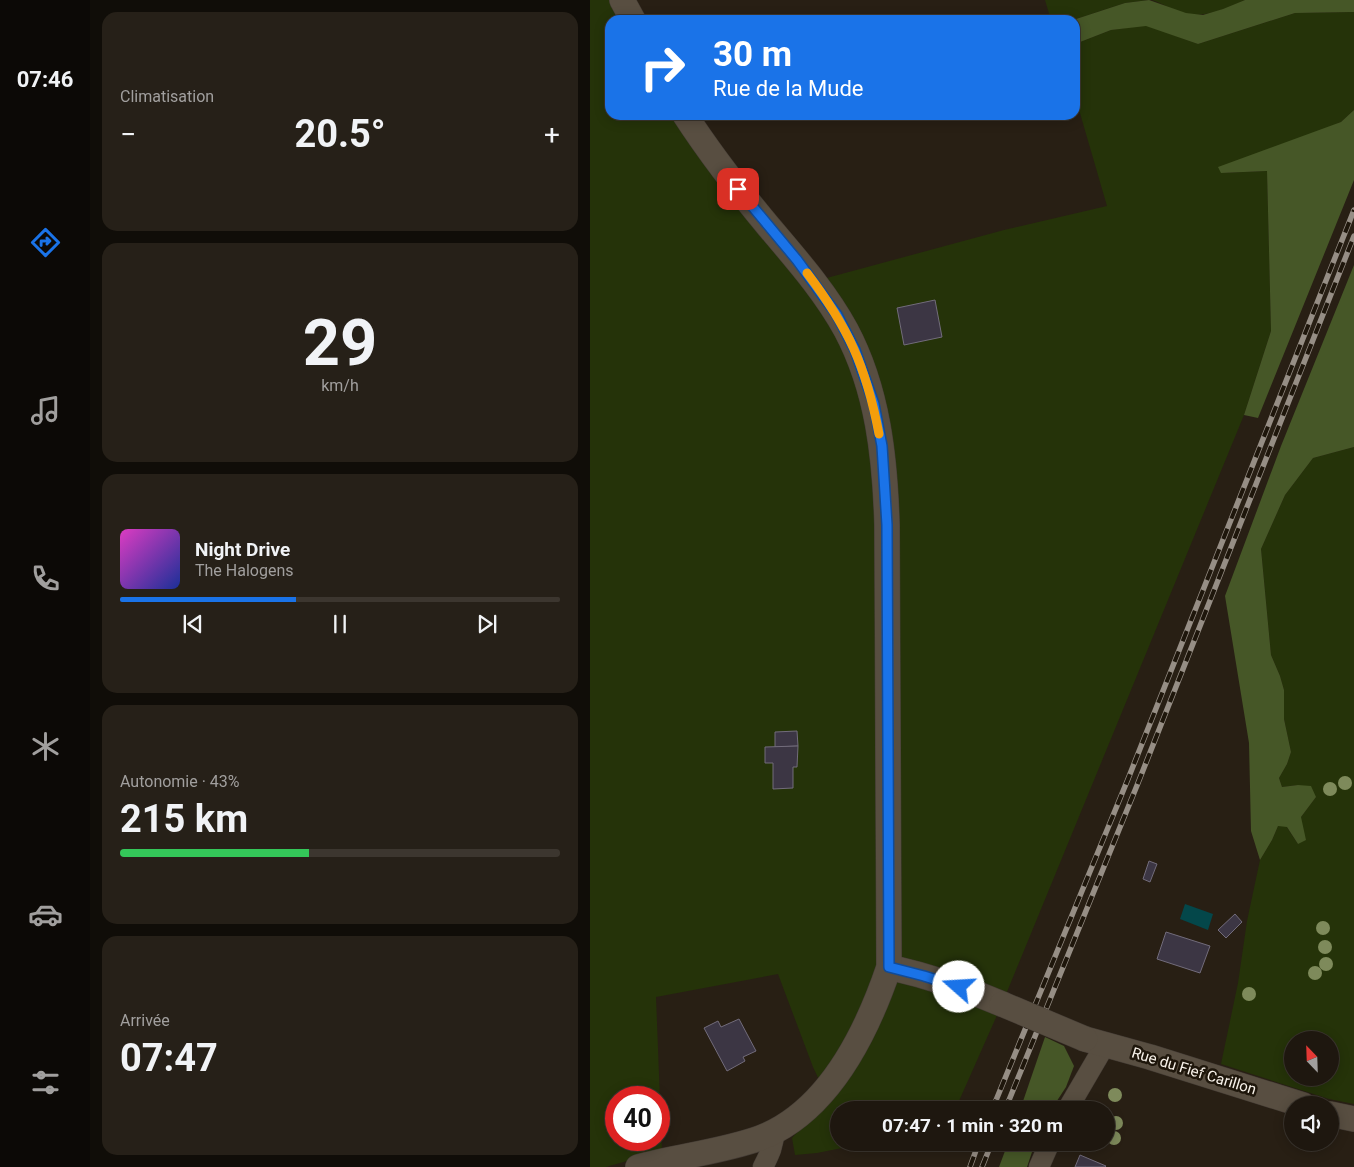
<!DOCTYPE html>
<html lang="fr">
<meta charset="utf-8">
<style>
body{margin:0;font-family:Roboto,sans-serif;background:#262018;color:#f1f3f6;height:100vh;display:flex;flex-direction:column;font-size:19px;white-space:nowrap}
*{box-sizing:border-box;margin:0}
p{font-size:16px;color:#a19f9e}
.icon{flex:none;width:28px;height:28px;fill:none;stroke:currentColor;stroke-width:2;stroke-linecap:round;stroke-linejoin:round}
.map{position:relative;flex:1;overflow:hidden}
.panel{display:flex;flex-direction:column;gap:12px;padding:12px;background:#100d08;width:500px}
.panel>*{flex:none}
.top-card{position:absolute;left:15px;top:15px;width:475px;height:105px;border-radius:15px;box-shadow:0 2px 12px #0003,0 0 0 1px #3c362f;background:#1a73e8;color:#fff;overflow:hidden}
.needle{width:32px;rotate:337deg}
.fabs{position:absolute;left:694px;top:1031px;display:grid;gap:10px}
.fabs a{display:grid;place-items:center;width:55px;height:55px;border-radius:50%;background:#1e170f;box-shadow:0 2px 12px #0003,0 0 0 1px #3c362f;font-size:25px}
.speed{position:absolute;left:15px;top:1086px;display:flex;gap:10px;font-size:25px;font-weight:700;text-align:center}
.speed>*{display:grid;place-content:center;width:65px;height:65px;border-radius:50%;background:#1e170f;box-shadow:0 2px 12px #0003,0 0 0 1px #3c362f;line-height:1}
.speed .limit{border:8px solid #d22;background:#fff;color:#111}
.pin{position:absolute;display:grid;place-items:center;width:42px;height:42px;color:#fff;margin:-21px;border-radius:10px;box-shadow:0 2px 8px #0006}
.me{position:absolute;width:55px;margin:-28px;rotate:289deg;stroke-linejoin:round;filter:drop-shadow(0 0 4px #0008)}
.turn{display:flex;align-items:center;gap:18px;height:105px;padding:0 25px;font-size:22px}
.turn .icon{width:65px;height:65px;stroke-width:2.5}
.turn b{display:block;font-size:35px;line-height:42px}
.big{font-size:38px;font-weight:700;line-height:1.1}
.panel .tile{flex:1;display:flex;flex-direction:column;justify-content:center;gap:8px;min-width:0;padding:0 18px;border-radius:15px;background:#262018}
.panel .dial{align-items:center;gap:0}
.dial b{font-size:65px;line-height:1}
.song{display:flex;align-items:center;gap:15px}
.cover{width:60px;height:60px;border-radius:8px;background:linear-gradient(135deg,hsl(310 70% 55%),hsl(230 70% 35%))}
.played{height:5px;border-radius:2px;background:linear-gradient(90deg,#1a73e8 40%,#3c362f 40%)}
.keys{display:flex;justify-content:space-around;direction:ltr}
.heat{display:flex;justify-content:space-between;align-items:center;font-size:28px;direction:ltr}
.charge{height:8px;border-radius:4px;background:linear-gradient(90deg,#34c759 43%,#3c362f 0)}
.trip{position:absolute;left:240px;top:1101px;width:285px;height:50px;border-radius:25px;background:#1e170f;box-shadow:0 2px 12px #0003,0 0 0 1px #3c362f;font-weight:700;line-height:50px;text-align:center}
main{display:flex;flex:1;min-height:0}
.dock{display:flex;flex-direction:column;width:90px;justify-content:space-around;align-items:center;background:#0c0906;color:#a19f9e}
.dock .icon{width:35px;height:35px}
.dock .selected{color:#1a73e8}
.dock b{font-size:22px;color:#f1f3f6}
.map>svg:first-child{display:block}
.green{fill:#253309;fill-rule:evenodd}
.forest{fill:#465727}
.water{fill:#04474a}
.building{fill:#3c3644;stroke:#726c7b}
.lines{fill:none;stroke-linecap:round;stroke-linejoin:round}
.minor-casing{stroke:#443c35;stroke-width:21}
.tertiary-casing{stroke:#443c35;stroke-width:26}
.minor{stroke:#584e41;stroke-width:20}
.tertiary{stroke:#584e41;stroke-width:25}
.rail-casing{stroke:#968e85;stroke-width:5.5}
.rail{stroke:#1e160b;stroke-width:4;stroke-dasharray:11;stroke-linecap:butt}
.tertiary-bridge-casing{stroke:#443c35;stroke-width:26;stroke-linecap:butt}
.tertiary-bridge{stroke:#584e41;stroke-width:25}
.tree{fill:#7e8a5b}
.route-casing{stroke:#114b97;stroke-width:12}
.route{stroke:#1a73e8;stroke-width:9}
.slow{stroke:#f59e0b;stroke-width:9}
.labels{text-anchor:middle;stroke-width:5;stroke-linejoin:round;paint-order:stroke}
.street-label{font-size:15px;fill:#f8f2ea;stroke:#1e160b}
</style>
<main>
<nav class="dock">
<b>07:46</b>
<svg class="icon selected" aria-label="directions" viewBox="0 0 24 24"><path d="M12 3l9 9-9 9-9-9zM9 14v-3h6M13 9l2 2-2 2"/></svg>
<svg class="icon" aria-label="music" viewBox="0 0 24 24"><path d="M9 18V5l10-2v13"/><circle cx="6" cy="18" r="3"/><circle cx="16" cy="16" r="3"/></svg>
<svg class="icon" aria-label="phone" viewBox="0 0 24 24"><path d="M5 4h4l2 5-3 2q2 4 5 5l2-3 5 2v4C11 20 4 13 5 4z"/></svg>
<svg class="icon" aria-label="climate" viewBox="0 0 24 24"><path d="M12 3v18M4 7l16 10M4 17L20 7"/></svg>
<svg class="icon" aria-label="car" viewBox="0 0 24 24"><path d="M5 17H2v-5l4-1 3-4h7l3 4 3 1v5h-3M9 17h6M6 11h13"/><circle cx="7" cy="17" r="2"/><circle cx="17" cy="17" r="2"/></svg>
<svg class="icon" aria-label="filters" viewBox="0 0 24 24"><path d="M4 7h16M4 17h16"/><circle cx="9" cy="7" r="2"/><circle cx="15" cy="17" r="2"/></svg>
</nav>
<section class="panel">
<div class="tile"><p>Climatisation</p>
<div class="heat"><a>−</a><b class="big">20.5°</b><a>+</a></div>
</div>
<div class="tile dial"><b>29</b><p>km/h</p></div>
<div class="tile">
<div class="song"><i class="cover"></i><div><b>Night Drive</b><p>The Halogens</p></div></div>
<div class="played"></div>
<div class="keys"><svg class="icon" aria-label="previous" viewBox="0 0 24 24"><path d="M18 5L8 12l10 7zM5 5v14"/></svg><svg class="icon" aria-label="pause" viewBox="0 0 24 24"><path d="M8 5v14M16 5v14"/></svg><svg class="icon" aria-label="next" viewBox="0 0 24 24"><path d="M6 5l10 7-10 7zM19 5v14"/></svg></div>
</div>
<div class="tile"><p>Autonomie · 43%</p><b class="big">215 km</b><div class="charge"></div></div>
<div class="tile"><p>Arrivée</p><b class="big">07:47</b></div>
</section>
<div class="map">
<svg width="764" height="1167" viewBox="0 0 764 1167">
<rect width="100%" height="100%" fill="#281f14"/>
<!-- green -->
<g class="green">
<path d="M0 0H33L52 20H20V115H104L233 279 414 230 517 206 485 96V44L521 30 556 25 608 44 705 13 764 12V110L751 122 631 173 677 171 681 331 654 415 412 1004 365 1110H249V1142L280 1143H277L227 1153 205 1155 202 1138 238 1099 223 1067 188 974 66 997 72 1151 16 1167H0ZM26 1098H69V1140H26Z"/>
<path d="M455 0H559L535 3 483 20H461Z"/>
<path d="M562 0H655C636 8 615 19 595 13 583 10 573 4 562 0Z"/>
<path d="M764 447V1104L739 1099 631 1064 648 983 657 921 670 860 682 840 688 826H696L708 844 711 817 726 797 708 785 692 787 689 778 697 764 701 752 694 719V690L690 676 681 655 671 549 695 495 723 458ZM702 1040H740V1078H702Z"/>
</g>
<!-- forest -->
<g class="forest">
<path d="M559 0 596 13 613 15 633 9 655 0H764V12L705 13 608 44 556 26 521 30 485 44V20H483L535 3Z"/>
<path d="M764 110V180L668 418 654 415 681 331 677 171 631 173 628 167 751 122Z"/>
<path d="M764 265V447L723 458 695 495 671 549 681 655 690 676 694 690V719L701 752 697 764 689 778 692 787 708 785 721 786 726 797 711 817 716 840 708 844 697 827 688 826 682 840 670 860 661 831 659 743 635 596 691 446Z"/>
<path d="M455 1037 474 1046 484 1066 476 1087 461 1110H430Z"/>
<path d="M418 1143H445L437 1167H409Z"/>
</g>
<!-- water -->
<path class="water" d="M595 904 623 914 618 930 590 919Z"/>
<!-- building -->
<g class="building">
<path d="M345 300 352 337 314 345 307 308Z"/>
<path d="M207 731 208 746 185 747V732Z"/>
<path d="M208 746 207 767H203V788L183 789V763H175V747Z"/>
<path d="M559 861 567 864 560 882 553 879Z"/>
<path d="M645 914 652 922 636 938 628 930Z"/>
<path d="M576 932 620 946 610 973 567 959Z"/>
<path d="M149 1019 166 1051 153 1057 155 1061 137 1071 114 1028 128 1021 131 1027Z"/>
<path d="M490 1155 516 1166 515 1167H485Z"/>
</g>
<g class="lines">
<!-- minor casing -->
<g class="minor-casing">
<g id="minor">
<path d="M477 1110 515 1045"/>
<path d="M173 1167C179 1155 184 1146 184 1132"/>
<path d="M449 1167 460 1142"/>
</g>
</g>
<!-- tertiary casing -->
<g class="tertiary-casing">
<g id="tertiary">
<path d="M32 0 43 20"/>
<path d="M299 967C338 976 375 988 412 1004"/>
<path d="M495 1039 560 1057 713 1105"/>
<path d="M740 1114 764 1119"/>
<path d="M48 1167C88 1156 131 1152 170 1138 238 1112 277 1032 299 967L297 525C295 458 288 390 256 330 236 293 207 260 179 227 149 191 121 155 95 115"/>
</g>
</g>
<!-- minor -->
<use href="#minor" class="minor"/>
<!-- tertiary -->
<use href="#tertiary" class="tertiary"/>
<!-- rail casing -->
<g class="rail-casing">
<g id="rail">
<path d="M402 1110 538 779 764 210"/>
<path d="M415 1110 548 783 764 236"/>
<path d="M380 1167 389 1142"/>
<path d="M392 1167 402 1142"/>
</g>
</g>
<!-- rail -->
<use href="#rail" class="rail"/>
<!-- tertiary-bridge casing -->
<g class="tertiary-bridge-casing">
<path id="tertiary-bridge" d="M412 1004 495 1039"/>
</g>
<!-- tertiary-bridge -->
<use href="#tertiary-bridge" class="tertiary-bridge"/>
</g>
<!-- trees -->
<g class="tree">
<circle cx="755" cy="783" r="7"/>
<circle cx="740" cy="789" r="7"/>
<circle cx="733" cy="928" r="7"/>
<circle cx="735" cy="947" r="7"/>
<circle cx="736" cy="964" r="7"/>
<circle cx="725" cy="973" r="7"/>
<circle cx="659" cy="994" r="7"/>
<circle cx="525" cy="1095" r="7"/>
<circle cx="526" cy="1123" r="7"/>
<circle cx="524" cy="1138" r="7"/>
</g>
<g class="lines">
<!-- route casing -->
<g class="route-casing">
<path id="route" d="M148 189 207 260 247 315 265 350 284 404 292 446 297 525 299 967 334 976 369 987"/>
</g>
<!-- route -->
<use href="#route" class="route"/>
<!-- slow -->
<path class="slow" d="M217 273C258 327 276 366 289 434"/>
</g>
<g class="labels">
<!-- street labels -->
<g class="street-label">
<text transform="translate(604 1071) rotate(17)" y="5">Rue du Fief Carillon</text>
</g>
</g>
</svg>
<div class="fabs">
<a><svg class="needle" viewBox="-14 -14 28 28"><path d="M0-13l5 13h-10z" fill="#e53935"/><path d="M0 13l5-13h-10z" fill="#a19f9e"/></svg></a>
<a><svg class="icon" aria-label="sound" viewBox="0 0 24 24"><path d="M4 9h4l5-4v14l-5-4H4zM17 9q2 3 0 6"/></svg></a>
</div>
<div class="speed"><div class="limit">40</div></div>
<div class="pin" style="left:148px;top:189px;background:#d93025"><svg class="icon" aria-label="arrive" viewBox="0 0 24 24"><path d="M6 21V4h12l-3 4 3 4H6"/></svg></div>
<svg class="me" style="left:369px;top:987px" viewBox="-20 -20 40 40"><circle r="19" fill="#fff"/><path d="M0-13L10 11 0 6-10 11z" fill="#1a73e8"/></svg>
<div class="trip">07:47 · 1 min · 320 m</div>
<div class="top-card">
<div class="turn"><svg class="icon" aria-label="right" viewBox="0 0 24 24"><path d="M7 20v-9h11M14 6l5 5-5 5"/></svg><div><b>30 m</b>Rue de la Mude</div></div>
</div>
</div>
</main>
